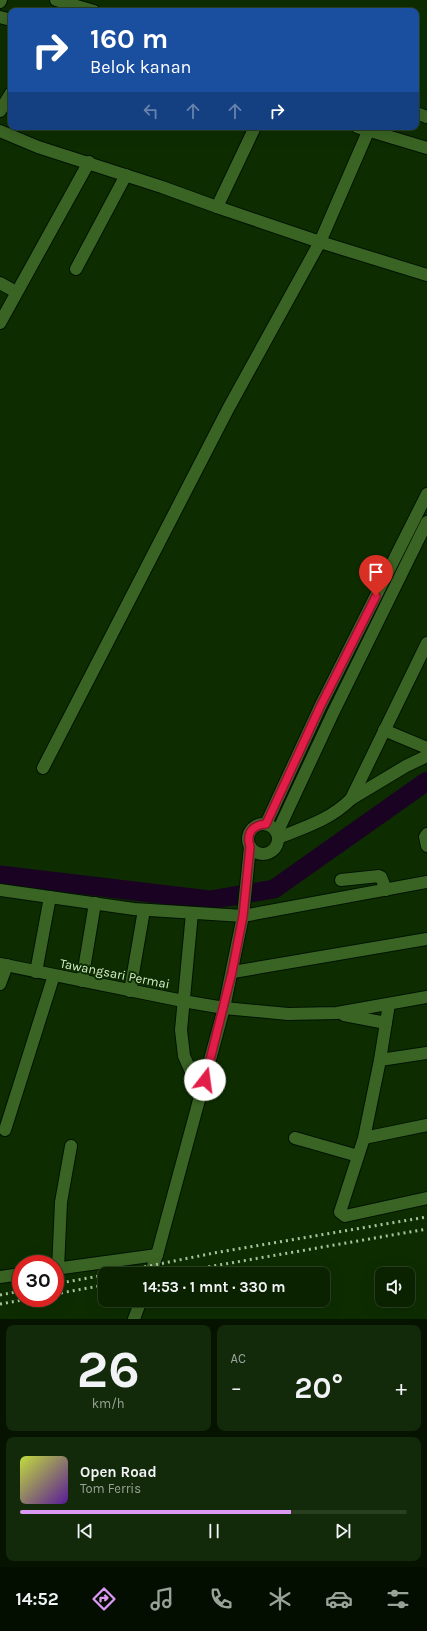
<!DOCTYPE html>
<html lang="id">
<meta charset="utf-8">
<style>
body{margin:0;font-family:Karla,sans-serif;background:#132a0a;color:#f1f3f6;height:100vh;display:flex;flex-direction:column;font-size:15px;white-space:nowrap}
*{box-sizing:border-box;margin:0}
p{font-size:13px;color:#99a499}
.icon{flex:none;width:22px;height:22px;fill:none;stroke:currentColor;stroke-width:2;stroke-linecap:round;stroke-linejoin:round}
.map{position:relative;height:1319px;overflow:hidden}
.drawer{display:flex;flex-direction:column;gap:6px;padding:6px;background:#061300;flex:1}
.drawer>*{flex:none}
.hud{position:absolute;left:8px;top:8px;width:411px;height:122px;border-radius:8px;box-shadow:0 4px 16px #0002,0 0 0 1px #2a3f22;background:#1a4fa0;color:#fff;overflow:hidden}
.tools{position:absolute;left:375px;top:1267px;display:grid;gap:8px}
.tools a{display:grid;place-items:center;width:40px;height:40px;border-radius:8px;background:#0a2200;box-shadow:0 4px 16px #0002,0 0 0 1px #2a3f22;font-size:20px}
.speed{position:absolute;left:12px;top:1255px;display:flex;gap:8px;font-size:20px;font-weight:700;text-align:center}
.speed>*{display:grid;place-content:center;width:52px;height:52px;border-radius:50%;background:#0a2200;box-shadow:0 4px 16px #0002,0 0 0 1px #2a3f22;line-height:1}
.speed .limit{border:6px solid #d22;background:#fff;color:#111}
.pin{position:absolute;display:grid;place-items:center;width:34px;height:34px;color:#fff;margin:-41px -17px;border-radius:50% 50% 50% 0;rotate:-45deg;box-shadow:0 0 4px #0007}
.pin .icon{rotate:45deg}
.me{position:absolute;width:44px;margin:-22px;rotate:15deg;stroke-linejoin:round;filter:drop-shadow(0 0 3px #0008)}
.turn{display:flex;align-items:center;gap:14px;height:84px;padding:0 16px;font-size:18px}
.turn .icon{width:52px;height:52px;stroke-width:2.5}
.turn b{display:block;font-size:28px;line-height:34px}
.lanes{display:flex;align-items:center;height:38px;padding:0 16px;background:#0003;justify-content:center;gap:20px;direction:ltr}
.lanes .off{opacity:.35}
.big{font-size:30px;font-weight:700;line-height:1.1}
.drawer .tile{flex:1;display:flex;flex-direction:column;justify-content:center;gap:6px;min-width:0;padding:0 14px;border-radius:8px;background:#132a0a}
.drawer .dial{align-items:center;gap:0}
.dial b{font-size:52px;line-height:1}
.song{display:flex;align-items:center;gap:12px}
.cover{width:48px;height:48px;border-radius:6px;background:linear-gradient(135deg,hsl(70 70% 55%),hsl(270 70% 35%))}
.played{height:4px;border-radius:2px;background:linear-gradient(90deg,#dc99f4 70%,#2a3f22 70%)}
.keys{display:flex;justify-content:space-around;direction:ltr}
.heat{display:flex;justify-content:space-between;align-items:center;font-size:22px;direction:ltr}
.drawer .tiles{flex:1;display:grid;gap:6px;grid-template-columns:1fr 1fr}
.tile:last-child{grid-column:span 2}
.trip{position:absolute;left:98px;top:1267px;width:232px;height:40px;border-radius:8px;background:#0a2200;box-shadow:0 4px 16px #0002,0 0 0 1px #2a3f22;font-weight:700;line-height:40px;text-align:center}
.dock{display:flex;height:64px;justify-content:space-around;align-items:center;background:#040e00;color:#99a499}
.dock .icon{width:28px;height:28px}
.dock .active{color:#dc99f4}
.dock b{font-size:18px;color:#f1f3f6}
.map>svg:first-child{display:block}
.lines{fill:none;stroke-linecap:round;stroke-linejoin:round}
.river{stroke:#1a0322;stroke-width:19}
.minor-casing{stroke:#011300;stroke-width:14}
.minor{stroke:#3a6424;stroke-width:12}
.rail{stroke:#a8c39e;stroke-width:3;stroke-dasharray:2 4;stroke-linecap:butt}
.route-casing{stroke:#92132f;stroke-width:10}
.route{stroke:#e11d48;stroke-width:7}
.labels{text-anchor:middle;stroke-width:4;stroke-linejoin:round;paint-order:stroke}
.street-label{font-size:13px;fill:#d6efcc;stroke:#0d2d00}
</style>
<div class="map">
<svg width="427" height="1319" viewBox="0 0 427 1319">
<rect width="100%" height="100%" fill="#0d2d00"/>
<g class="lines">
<!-- river -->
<path class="river" d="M0 875 210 900 274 889 427 781"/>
<!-- minor casing -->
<g class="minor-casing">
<g id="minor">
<path d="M56 0 94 11"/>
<path d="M0 2 1 0"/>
<path d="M0 17 11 20"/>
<path d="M0 111 11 93"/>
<path d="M416 113 427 117"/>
<path d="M357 127 427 148"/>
<path d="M0 131 38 147 162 187 217 207 320 242 427 275"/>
<path d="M217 207 255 127"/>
<path d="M76 269 126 175"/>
<path d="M0 283 16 292"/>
<path d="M0 323 89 162"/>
<path d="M384 730 427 748"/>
<path d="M43 768 228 409 320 242 370 127"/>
<path d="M351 799 406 766 427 756"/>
<circle cx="263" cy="839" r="15"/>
<path d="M266 824 320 707 427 494"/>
<path d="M277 833 333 713 427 522"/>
<path d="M427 834 425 837 427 846"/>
<path d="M278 838C305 827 330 820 351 799L427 643"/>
<path d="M341 880 379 876 381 877 386 890"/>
<path d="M0 890 134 909 243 916 427 882"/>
<path d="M192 913 181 1030 184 1056 201 1094"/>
<path d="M0 964 183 1001 224 1008 288 1014 337 1013 427 997"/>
<path d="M36 972 50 897"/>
<path d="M233 972 427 939"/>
<path d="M82 981 95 903"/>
<path d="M0 984 7 965"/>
<path d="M130 991 144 910"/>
<path d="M389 1004 380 1060 364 1138 340 1212 345 1216 427 1198"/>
<path d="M344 1015 386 1023"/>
<path d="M380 1060 427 1053"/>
<path d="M5 1130 54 975"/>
<path d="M295 1138 358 1156"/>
<path d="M364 1138 427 1125"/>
<path d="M55 1269 157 1255"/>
<path d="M58 1269 61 1202 71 1146"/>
<path d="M150 1274 157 1255 224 1008 243 916 250 847"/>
<path d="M0 1277 21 1274"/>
<path d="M134 1319 141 1300"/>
</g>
</g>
<!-- minor -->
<use href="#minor" class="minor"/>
<!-- rail -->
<g class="rail">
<path d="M109 1274 214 1253 427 1217"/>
<path d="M167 1274 427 1229"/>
<path d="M55 1284 105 1275"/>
<path d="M55 1294 105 1285"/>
<path d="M0 1295 21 1291"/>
<path d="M0 1304 34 1298"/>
</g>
</g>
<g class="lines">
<!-- route casing -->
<g class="route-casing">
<path id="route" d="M205 1080 232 972 243 916 250 847C246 833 252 825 266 824L320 707 376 596"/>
</g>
<!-- route -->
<use href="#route" class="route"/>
</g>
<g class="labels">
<!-- street labels -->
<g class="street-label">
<text transform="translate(115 973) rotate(11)" y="5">Tawangsari Permai</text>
</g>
</g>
</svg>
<div class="tools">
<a><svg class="icon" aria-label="sound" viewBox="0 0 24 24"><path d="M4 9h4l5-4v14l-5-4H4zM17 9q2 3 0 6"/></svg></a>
</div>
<div class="speed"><div class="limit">30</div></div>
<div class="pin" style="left:376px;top:596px;background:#d93025"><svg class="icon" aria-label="arrive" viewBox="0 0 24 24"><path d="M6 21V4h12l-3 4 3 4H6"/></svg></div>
<svg class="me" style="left:205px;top:1080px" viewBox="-20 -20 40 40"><circle r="19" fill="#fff"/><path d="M0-13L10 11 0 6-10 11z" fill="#e11d48"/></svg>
<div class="trip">14:53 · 1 mnt · 330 m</div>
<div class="hud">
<div class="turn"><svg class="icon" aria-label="right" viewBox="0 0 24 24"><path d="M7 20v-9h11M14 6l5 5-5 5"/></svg><div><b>160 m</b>Belok kanan</div></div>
<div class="lanes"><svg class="icon off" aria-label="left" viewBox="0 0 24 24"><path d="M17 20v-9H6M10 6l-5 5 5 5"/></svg><svg class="icon off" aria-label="ahead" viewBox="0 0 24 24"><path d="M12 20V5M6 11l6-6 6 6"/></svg><svg class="icon off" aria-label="ahead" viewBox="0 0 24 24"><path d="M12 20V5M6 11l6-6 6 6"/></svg><svg class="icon" aria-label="right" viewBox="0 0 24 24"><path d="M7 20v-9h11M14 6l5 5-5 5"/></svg></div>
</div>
</div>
<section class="drawer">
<div class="tiles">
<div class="tile dial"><b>26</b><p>km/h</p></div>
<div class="tile"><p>AC</p>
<div class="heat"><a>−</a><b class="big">20°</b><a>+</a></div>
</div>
<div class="tile">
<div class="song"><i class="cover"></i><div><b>Open Road</b><p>Tom Ferris</p></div></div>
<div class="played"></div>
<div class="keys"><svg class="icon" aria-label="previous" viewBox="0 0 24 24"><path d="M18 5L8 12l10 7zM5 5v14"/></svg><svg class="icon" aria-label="pause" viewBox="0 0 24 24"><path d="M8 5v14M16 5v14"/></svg><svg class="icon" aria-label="next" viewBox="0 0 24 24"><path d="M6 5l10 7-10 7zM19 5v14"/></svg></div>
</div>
</div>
</section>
<nav class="dock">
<b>14:52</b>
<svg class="icon active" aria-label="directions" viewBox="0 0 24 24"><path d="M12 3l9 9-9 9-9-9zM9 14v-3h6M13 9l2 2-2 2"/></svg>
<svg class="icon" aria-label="music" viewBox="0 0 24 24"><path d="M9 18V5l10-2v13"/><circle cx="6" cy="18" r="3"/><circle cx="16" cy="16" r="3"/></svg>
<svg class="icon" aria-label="phone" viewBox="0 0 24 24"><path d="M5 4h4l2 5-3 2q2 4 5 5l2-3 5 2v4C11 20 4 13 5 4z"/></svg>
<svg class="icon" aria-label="climate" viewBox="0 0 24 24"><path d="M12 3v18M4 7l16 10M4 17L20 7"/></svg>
<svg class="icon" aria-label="car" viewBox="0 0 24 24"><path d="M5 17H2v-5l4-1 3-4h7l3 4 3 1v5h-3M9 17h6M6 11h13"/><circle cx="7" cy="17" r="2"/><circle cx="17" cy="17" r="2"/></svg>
<svg class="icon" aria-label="filters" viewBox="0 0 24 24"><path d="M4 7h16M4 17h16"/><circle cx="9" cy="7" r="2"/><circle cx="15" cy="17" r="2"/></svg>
</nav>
